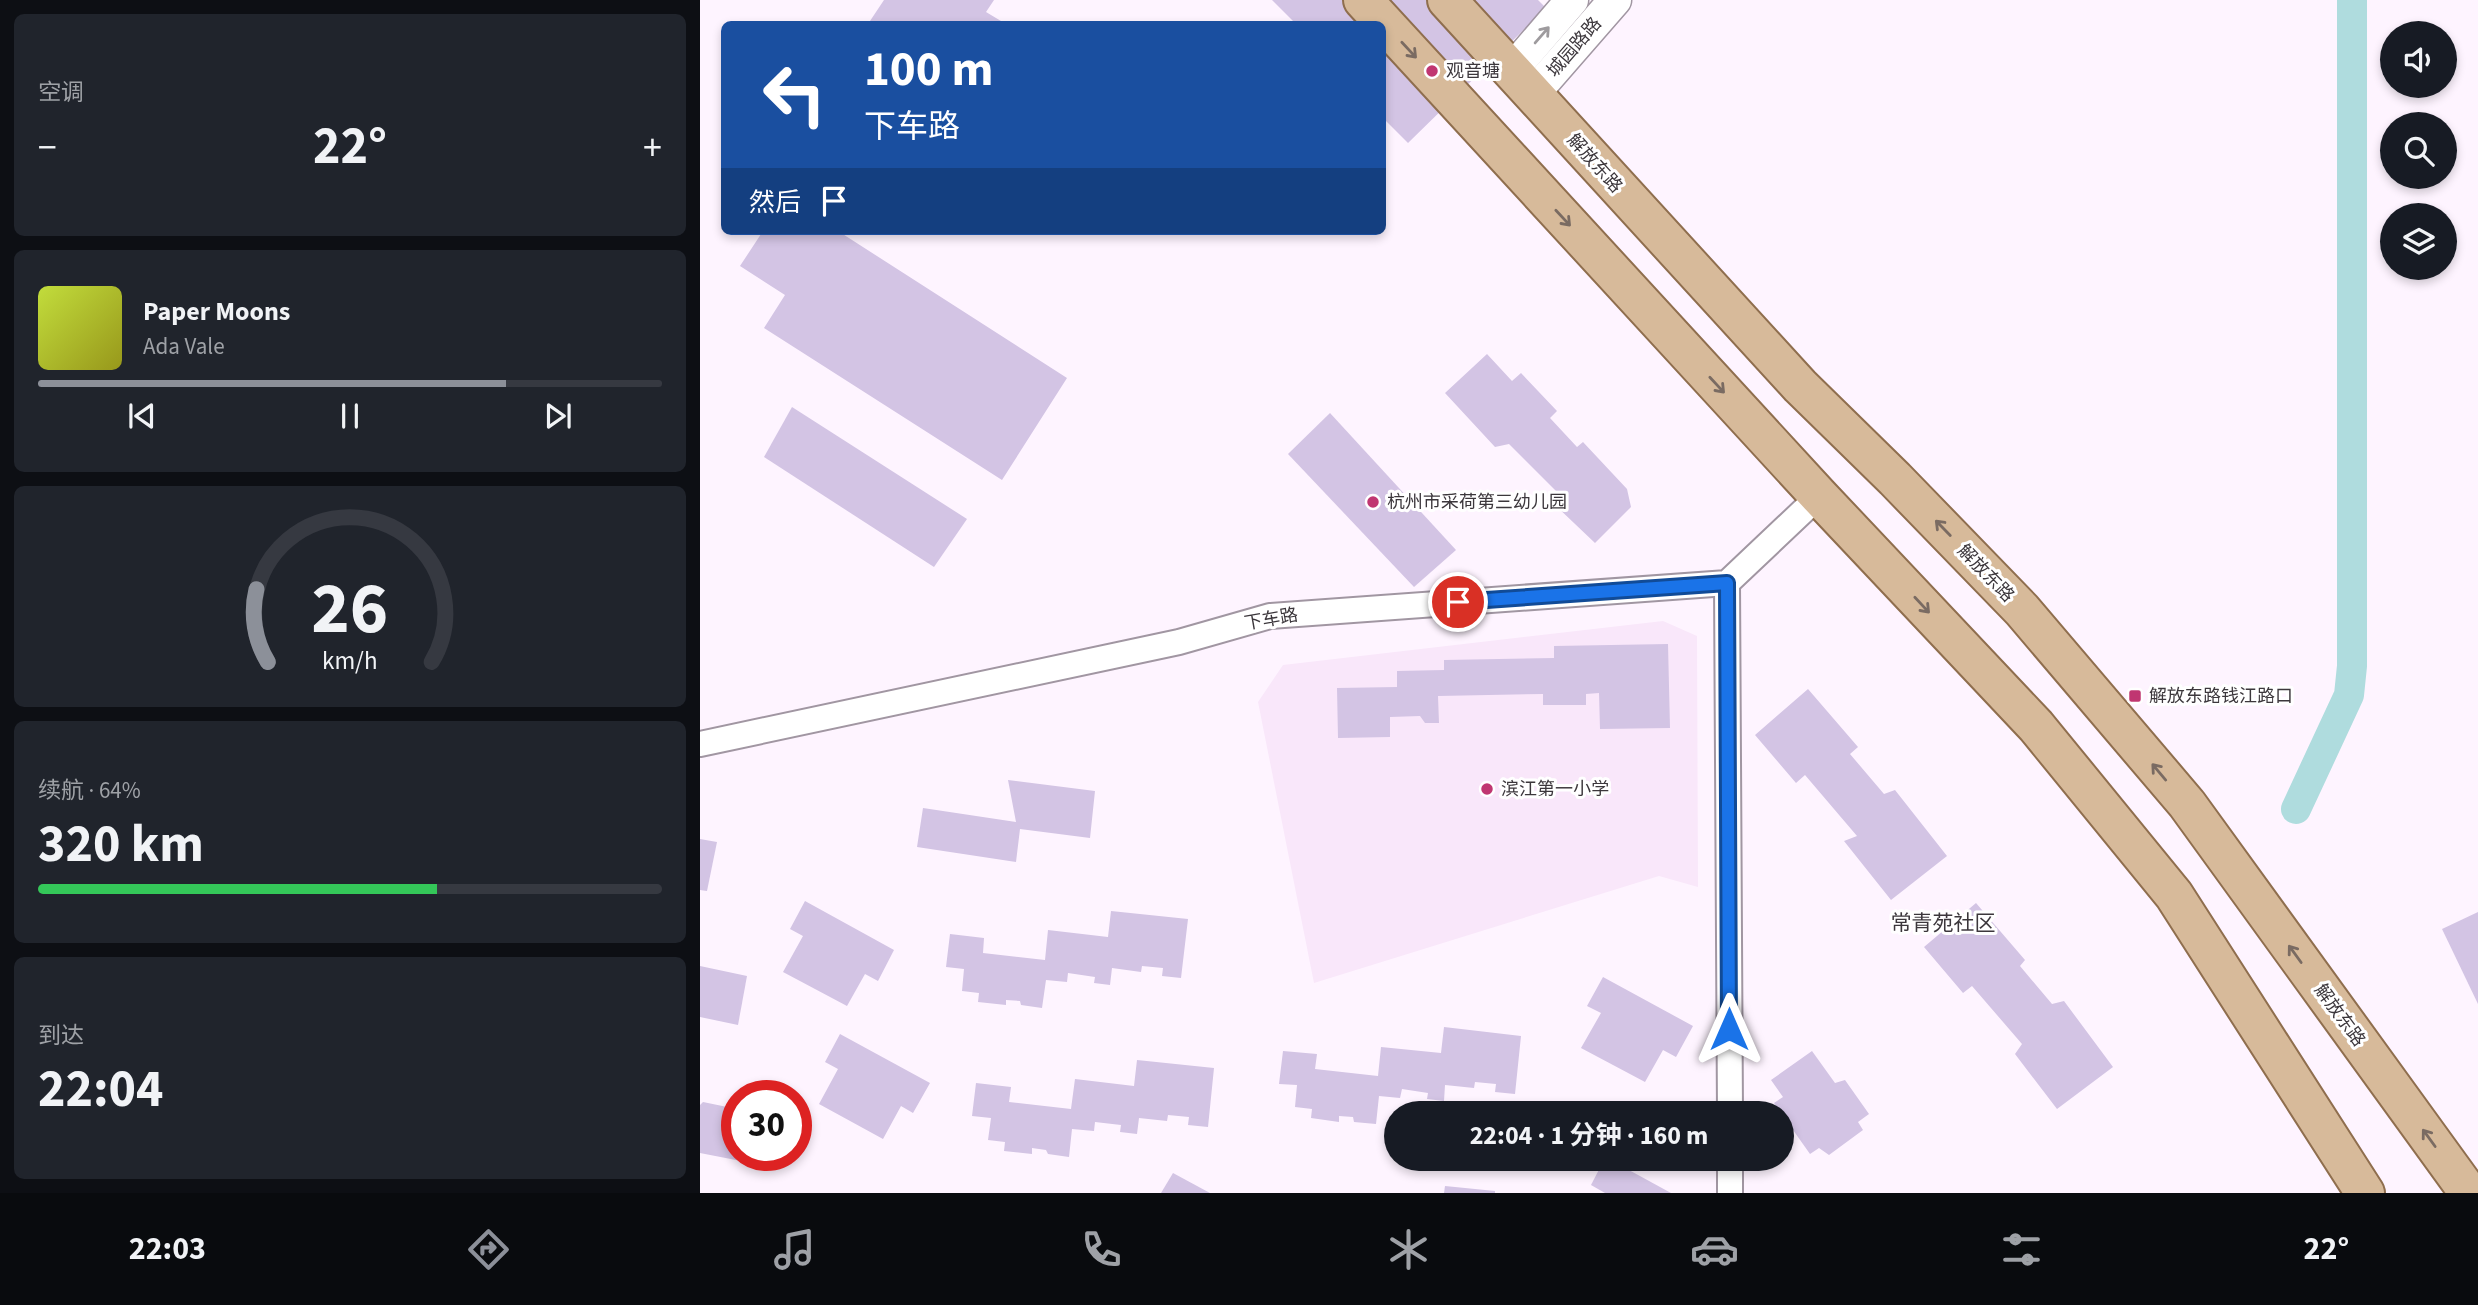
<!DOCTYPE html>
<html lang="zh">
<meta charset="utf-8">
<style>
body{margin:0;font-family:"Source Sans 3","Noto Sans SC",sans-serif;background:#20242c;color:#f1f3f6;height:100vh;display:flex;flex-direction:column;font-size:26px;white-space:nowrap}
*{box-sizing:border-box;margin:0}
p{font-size:23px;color:#9ea1a6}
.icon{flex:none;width:38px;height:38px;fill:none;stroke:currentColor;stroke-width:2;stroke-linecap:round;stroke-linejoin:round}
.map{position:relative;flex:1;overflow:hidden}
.sheet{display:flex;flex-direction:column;gap:14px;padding:14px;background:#0d0f14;width:700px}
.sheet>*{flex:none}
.banner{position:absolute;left:21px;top:21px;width:665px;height:214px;border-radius:10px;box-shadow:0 4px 10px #0003;background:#1a4fa0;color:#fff;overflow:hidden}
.tools{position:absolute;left:1680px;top:21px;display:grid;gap:14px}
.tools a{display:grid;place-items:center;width:77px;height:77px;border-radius:50%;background:#171b24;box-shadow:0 4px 10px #0003;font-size:35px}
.speed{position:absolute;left:21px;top:1080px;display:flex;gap:14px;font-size:35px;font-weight:700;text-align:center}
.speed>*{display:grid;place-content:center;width:91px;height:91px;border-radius:50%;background:#171b24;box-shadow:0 4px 10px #0003;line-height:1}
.speed .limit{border:10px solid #d22;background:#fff;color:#111}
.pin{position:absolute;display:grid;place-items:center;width:60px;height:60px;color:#fff;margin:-30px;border:4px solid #fff;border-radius:50%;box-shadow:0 2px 7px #0007}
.me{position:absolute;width:77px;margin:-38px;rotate:0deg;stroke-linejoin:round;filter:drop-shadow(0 0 5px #0008)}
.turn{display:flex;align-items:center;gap:24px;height:147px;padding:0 28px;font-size:32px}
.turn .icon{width:91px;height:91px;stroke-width:2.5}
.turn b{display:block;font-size:49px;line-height:60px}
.then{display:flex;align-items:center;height:66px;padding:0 28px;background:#0003;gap:14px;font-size:26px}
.big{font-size:52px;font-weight:700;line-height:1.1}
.sheet .widget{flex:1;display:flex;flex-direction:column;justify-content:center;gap:10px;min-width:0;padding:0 24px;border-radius:10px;background:#20242c}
.sheet .dial{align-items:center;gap:0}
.dial svg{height:182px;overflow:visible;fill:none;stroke:#363941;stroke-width:7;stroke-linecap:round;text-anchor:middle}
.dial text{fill:#f1f3f6;stroke:none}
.song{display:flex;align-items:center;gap:21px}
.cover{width:84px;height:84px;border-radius:10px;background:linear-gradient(135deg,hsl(70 70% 55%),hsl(60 70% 35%))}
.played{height:7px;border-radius:4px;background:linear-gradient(90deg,#8c9099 75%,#363941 75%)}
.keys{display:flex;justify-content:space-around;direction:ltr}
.heat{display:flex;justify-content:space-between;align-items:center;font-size:38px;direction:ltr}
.charge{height:10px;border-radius:5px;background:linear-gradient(90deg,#34c759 64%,#363941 0)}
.trip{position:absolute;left:684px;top:1101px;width:410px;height:70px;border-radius:35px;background:#171b24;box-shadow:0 4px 10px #0003;font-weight:700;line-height:70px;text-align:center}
.menu{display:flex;height:112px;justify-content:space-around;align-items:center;background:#090b0e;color:#9ea1a6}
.menu .icon{width:49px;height:49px}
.menu .selected{color:#8c9099}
.menu b{font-size:32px;color:#f1f3f6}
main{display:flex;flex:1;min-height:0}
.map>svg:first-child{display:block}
.built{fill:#f9e7fa}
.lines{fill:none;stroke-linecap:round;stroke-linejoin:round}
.canal{stroke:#afdcde;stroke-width:30}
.building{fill:#d3c4e4}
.minor-casing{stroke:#a196a2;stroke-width:28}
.tertiary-casing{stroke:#a196a2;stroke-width:35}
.primary-casing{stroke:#8f6e4e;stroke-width:42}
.minor{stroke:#fff;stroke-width:24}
.tertiary{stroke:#fff;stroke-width:32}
.primary{stroke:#d7ba9a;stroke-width:38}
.oneway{stroke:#9e9b9e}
.oneway2{stroke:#7a6b62}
.route-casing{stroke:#114b97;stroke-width:18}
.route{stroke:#1a73e8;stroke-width:12}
.poi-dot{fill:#c03671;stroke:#fff;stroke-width:2.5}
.labels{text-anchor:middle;stroke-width:6;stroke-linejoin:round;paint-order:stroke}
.street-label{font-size:18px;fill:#3c373c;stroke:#fff}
.poi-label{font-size:18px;fill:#3c373c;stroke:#fff;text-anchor:start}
.quarter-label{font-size:21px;fill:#3c373c;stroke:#fff}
</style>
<main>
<section class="sheet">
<div class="widget"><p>空调</p>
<div class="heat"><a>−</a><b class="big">22°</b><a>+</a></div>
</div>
<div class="widget">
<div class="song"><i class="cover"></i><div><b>Paper Moons</b><p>Ada Vale</p></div></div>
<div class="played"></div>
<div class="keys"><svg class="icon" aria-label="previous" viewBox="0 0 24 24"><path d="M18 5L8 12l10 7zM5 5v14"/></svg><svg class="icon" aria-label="pause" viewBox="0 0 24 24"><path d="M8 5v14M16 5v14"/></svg><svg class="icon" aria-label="next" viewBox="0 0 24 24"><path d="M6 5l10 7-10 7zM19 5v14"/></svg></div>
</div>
<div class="widget dial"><svg viewBox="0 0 100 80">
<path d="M14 69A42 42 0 1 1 86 69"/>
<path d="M14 69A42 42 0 0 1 9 37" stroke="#8c9099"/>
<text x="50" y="56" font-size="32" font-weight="700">26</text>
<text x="50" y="72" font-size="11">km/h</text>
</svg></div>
<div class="widget"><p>续航 · 64%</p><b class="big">320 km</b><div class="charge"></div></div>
<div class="widget"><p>到达</p><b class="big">22:04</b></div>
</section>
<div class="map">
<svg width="1778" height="1193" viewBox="0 0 1778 1193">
<rect width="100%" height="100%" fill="#fef4ff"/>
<!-- built -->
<path class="built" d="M963 621 997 636 998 887 959 876 614 983 558 702 583 665Z"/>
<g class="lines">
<!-- canal -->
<path class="canal" d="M1596 809 1649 695 1652 666V0"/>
</g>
<!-- building -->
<g class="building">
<path d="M184 0H294L286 12 306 24H168Z"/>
<path d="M572 0H838L846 8 708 143 682 117V24H596Z"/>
<path d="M63 231H138L367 378 302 480 64 328 85 295 40 266Z"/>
<path d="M787 354 812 381 821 373 857 411 850 418 877 447 883 442 927 489 931 507 895 543 854 504 858 493 809 444 795 447 745 393Z"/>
<path d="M92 407 267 519 234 567 64 457Z"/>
<path d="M630 413 756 550 714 587 588 454Z"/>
<path d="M968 644 970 728 900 729 899 693 886 694V705H843V694L738 696 739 723H725L720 716 690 717V737L638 738 637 688 697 687V671L744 670V660L854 658V646Z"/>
<path d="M1108 689 1158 747 1150 754 1184 794 1195 790 1247 856 1191 900 1144 841 1157 836 1105 775 1096 783 1055 735Z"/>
<path d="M308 780 395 791 390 838 320 829 316 862 217 847 223 808 316 822Z"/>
<path d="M0 839 17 842 7 891 0 890Z"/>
<path d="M105 901 194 950 178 981 165 974 147 1006 83 972 103 936 90 929Z"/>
<path d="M1276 903 1325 960 1320 966 1352 1004 1364 1001 1413 1067 1357 1109 1315 1054 1322 1044 1272 986 1263 993 1224 947Z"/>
<path d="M411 911 488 919 481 978 462 976 463 968 442 966 441 972 412 968 410 985 394 983 395 977 368 973 367 982 346 980 342 1008 321 1005 320 1001 306 1000V1005L278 1002 279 993 262 991 264 969 246 967 250 934 284 938 283 953 345 960 348 930 408 937Z"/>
<path d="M1778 912V1004L1742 929Z"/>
<path d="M0 966 47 976 38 1025 0 1017Z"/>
<path d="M903 977 993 1026 976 1057 963 1050 945 1082 881 1048 901 1013 887 1006Z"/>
<path d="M744 1027 821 1036 815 1094 795 1092 796 1084 775 1082 774 1088 745 1085 744 1101 727 1099 728 1093 702 1089 700 1098 679 1096 676 1124 654 1122 653 1117 639 1116V1122L611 1118 612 1109 595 1107 597 1085 579 1084 583 1051 617 1054 615 1069 678 1076 681 1047 741 1053Z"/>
<path d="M140 1034 230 1083 213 1113 201 1106 183 1139 119 1104 138 1069 125 1062Z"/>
<path d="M1112 1051 1135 1083 1145 1080 1169 1114 1158 1122 1163 1130 1129 1155 1119 1148 1110 1154 1074 1103 1083 1097 1071 1080Z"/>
<path d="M437 1060 514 1068 508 1127 488 1125 489 1117 468 1115 467 1121 439 1118 437 1134 420 1132 421 1125 395 1122 394 1131 372 1129 369 1157 348 1154 346 1150 332 1148V1154L304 1151 305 1142 288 1140 291 1118 272 1116 276 1083 311 1087 309 1102 371 1109 375 1079 434 1086Z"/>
<path d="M3 1102 37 1109V1155H69L67 1166 0 1153V1105Z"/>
<path d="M905 1158H907L971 1193H905L891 1185Z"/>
<path d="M473 1173 510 1193H461Z"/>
<path d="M745 1186 795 1191V1193H744Z"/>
</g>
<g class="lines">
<!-- minor casing -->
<g class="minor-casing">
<g id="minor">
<path d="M1027 583 1030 1113"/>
<path d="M0 744 479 642 570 616 1027 583 1119 496"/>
<path d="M1030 1158V1193"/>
</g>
</g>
<!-- tertiary casing -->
<g class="tertiary-casing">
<g id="tertiary">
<path d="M812 70 872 0"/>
<path d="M834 93 915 0"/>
</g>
</g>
<!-- primary casing -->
<g class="primary-casing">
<g id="primary">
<path d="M663 0 1119 496 1336 726 1474 895 1665 1193"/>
<path d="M747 0 1100 386 1195 479 1322 610 1487 804 1769 1193"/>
</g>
</g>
<!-- minor -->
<use href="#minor" class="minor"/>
<!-- tertiary -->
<use href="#tertiary" class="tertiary"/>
<!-- primary -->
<use href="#primary" class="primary"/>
</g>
<!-- one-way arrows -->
<defs><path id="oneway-shaft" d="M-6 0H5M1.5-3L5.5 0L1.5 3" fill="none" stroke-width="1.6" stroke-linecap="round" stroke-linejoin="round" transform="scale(1.75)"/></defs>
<use class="oneway" href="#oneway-shaft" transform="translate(842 35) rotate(-49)"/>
<g class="oneway2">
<use href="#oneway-shaft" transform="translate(709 50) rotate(47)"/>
<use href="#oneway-shaft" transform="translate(863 218) rotate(47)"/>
<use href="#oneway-shaft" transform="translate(1017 385) rotate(47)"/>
<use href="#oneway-shaft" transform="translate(1243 528) rotate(-134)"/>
<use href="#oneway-shaft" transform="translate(1222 605) rotate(47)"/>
<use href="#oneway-shaft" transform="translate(1459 772) rotate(-130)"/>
<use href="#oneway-shaft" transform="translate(1595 954) rotate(-126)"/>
<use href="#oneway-shaft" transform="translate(1729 1138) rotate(-126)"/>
</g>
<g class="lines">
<!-- route casing -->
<g class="route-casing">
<path id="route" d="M758 602 1027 583 1029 1029"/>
</g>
<!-- route -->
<use href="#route" class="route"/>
</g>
<!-- markers -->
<g class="poi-dot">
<circle cx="732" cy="71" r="7"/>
<circle cx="673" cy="502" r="7"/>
<rect x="1428" y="689" width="14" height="14" rx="3.5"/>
<circle cx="787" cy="789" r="7"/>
</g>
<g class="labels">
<!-- street labels -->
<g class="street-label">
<text transform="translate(874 47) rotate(-49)" y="6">城园路路</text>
<text transform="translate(895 163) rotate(48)" y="6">解放东路</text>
<text transform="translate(1286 573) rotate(46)" y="6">解放东路</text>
<text transform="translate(571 619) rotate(-10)" y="6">下车路</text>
<text transform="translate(1640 1015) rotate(54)" y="6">解放东路</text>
</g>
<!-- poi labels -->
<g class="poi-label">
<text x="746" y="77">观音塘</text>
<text x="687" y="508">杭州市采荷第三幼儿园</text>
<text x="1449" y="702">解放东路钱江路口</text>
<text x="801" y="795">滨江第一小学</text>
</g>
<!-- quarter labels -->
<g class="quarter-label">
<text x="1243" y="930">常青苑社区</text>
</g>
</g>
</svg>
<div class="tools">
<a><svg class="icon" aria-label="sound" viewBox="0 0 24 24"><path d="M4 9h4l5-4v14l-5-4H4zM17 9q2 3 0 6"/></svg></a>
<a><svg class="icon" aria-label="search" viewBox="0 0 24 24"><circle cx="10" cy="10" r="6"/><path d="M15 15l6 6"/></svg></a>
<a><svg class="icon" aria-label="layers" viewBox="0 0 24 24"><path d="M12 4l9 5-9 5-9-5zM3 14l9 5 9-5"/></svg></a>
</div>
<div class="speed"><div class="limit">30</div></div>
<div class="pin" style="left:758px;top:602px;background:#d93025"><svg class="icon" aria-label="arrive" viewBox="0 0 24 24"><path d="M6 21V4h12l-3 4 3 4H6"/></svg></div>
<svg class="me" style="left:1029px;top:1029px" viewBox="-20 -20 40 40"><path d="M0-17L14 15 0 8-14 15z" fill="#1a73e8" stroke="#fff" stroke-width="4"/></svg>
<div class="trip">22:04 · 1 分钟 · 160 m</div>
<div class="banner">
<div class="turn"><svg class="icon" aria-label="left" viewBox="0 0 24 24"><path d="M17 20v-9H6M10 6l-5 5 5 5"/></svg><div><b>100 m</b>下车路</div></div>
<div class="then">然后<svg class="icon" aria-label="arrive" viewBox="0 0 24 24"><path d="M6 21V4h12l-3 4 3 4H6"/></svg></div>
</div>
</div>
</main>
<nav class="menu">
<b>22:03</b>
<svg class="icon selected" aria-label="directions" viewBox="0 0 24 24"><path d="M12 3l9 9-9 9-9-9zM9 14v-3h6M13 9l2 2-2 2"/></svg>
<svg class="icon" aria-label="music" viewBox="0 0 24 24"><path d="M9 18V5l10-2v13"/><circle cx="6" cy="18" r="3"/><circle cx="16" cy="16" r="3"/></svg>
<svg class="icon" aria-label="phone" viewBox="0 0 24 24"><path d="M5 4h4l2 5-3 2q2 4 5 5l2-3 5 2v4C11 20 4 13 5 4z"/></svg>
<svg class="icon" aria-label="climate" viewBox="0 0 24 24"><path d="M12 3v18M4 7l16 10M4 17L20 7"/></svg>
<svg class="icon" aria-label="car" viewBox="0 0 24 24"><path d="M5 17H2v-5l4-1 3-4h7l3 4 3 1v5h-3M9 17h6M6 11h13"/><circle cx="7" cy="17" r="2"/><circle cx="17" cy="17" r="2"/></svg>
<svg class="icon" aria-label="filters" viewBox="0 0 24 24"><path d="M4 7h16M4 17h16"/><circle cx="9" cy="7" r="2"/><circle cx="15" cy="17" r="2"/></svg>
<b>22°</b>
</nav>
